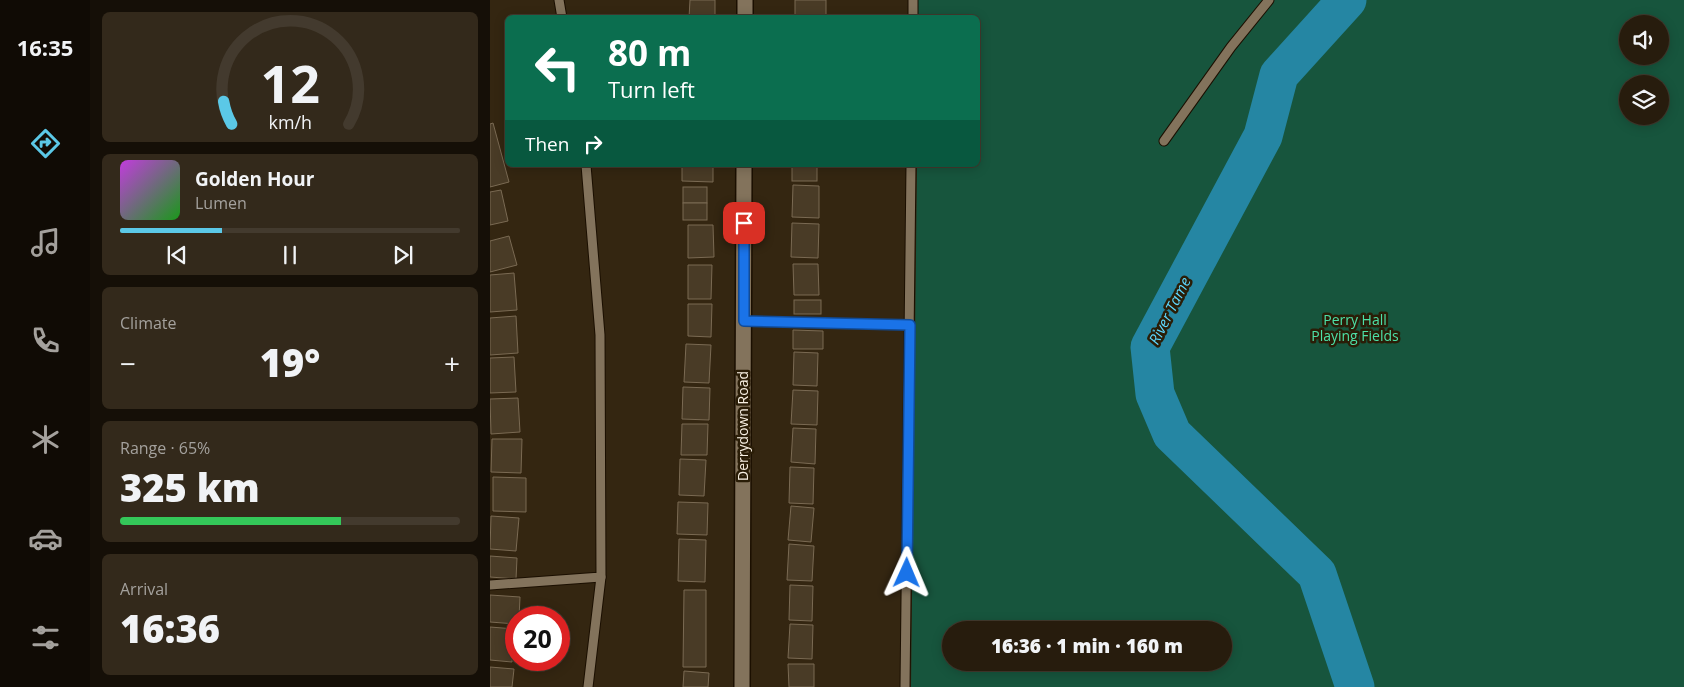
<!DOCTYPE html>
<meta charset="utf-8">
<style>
body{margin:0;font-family:"Open Sans",sans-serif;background:#33291b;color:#f1f3f6;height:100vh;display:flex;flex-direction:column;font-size:19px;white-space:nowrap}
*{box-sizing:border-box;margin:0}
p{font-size:16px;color:#a4a19d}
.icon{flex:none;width:28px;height:28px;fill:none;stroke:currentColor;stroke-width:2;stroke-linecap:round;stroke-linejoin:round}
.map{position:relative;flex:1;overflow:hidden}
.panel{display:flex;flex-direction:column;gap:12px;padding:12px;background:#150f07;width:400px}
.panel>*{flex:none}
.banner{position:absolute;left:15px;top:15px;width:475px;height:152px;border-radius:8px;box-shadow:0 2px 12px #0003,0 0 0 1px #433a2e;background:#0b6e4f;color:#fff;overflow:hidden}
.controls{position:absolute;left:1129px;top:15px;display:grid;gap:10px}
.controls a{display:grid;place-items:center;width:50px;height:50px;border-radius:50%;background:#271c0d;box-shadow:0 2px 12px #0003,0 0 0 1px #433a2e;font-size:25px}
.speed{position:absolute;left:15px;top:606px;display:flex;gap:10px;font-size:25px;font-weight:700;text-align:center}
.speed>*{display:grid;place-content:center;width:65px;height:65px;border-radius:50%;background:#271c0d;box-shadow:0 2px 12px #0003,0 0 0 1px #433a2e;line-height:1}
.speed .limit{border:8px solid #d22;background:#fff;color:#111}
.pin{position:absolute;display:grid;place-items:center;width:42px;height:42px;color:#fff;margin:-21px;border-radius:10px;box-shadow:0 2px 8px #0006}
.me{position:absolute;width:55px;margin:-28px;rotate:1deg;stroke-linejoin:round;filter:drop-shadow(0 0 4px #0008)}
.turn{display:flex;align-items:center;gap:18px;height:105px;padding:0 20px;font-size:22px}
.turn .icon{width:65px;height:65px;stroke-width:2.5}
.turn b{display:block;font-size:35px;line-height:42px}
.then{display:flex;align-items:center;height:48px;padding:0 20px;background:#0003;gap:10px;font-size:19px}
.big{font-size:38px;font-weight:800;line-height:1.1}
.panel .widget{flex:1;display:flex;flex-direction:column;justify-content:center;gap:8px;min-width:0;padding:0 18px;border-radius:8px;background:#33291b}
.panel .dial{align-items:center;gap:0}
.dial svg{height:130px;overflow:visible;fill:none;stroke:#433a2e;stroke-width:7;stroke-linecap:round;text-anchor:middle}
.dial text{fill:#f1f3f6;stroke:none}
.song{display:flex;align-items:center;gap:15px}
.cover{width:60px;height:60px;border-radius:8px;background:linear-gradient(135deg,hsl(290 70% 55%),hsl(120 70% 35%))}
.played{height:5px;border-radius:2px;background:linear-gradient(90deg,#5bc8e7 30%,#433a2e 30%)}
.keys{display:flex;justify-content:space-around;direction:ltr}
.heat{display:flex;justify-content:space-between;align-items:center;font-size:28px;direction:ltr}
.charge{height:8px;border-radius:4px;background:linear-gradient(90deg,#34c759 65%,#433a2e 0)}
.trip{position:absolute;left:452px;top:621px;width:290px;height:50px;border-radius:25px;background:#271c0d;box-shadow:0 2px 12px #0003,0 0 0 1px #433a2e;font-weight:800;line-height:50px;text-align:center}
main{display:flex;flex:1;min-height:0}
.tab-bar{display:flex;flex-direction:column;width:90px;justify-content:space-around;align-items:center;background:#100b05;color:#a4a19d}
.tab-bar .icon{width:35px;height:35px}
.tab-bar .current{color:#5bc8e7}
.tab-bar b{font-size:22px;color:#f1f3f6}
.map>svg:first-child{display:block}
.green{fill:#17553d;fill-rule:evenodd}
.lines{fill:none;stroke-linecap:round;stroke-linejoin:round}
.river{stroke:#2586a3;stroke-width:39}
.building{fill:#493b26;stroke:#7a6a53}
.lane-casing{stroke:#1b0f00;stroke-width:11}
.street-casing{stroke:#1b0f00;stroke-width:18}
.lane{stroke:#83735c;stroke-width:9}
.street{stroke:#83735c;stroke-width:15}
.route-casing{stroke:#114b97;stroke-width:12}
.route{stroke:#1a73e8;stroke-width:9}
.labels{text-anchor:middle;stroke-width:5;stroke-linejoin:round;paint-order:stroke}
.park-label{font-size:14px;fill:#4de0a7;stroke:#2a1d07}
.street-label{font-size:14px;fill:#f7efe2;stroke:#2a1d07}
.water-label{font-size:15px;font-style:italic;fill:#5ed8ff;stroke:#2a1d07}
</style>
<main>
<nav class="tab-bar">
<b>16:35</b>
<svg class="icon current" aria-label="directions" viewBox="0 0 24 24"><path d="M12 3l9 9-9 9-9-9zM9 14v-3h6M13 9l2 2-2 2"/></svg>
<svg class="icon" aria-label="music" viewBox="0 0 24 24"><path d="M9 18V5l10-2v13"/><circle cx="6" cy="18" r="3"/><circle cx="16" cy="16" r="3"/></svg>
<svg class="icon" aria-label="phone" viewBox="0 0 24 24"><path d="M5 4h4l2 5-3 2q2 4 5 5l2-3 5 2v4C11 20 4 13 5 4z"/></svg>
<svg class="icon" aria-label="climate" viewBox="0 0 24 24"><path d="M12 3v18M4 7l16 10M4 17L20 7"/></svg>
<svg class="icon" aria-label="car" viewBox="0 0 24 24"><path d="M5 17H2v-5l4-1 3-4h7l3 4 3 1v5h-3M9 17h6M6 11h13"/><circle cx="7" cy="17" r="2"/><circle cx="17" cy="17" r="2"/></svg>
<svg class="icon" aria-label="filters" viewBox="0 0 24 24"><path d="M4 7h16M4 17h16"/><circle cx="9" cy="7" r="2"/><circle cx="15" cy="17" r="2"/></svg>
</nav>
<section class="panel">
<div class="widget dial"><svg viewBox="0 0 100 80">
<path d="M14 69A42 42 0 1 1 86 69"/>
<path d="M14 69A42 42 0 0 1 9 55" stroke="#5bc8e7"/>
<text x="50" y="56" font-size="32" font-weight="700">12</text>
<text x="50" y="72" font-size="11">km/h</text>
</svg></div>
<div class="widget">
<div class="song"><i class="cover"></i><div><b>Golden Hour</b><p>Lumen</p></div></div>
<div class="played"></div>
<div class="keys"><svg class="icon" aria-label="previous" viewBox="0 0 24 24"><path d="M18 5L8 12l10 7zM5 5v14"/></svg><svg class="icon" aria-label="pause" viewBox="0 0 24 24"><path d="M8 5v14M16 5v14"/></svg><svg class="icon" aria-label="next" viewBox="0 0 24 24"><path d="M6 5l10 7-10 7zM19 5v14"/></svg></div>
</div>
<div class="widget"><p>Climate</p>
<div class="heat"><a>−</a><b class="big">19°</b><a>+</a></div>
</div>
<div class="widget"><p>Range · 65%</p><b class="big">325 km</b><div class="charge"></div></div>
<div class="widget"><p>Arrival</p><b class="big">16:36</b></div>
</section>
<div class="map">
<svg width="1194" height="687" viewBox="0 0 1194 687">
<rect width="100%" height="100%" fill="#342611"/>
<!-- green -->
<path class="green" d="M428 0H1194V687H421L427 165H488V18L428 17ZM1138 24H1170V56H1138ZM1138 84H1170V116H1138ZM461 630H734V662H461Z"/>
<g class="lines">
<!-- river -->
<path class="river" d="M857 0 789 75 773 136 660 347 665 394 682 434 827 574 865 687"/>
</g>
<!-- building -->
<g class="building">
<path d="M200 0H225V18H199Z"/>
<rect x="305" y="0" width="31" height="18"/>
<path d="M3 123 19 182 0 187V124Z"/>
<path d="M192 165H223V182L192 181Z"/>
<rect x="302" y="165" width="25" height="16"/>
<path d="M303 185 329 186V218L302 217Z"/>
<rect x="193" y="187" width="24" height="16"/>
<path d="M11 190 18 221 0 225V192Z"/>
<rect x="193" y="203" width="24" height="17"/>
<path d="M302 223 329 224 328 258 301 257Z"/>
<path d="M198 225H223L224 257 198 258Z"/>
<path d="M19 236 27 265 0 272V241Z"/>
<path d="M303 264H328L329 295H304Z"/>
<path d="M198 265H222L221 299H198Z"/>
<path d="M24 273 27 310 0 312V275Z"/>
<rect x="304" y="300" width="27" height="14"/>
<path d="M198 304H222L221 337 198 336Z"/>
<path d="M26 316 28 353 0 355V318Z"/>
<path d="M303 330 333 331V349H303Z"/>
<path d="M196 344 221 345 219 383 194 382Z"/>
<path d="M304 352 328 353 327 386 303 385Z"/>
<path d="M24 357 26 392 0 393V358Z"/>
<path d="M193 387 220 388 219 420 192 419Z"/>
<path d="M303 390 328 391 327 425 301 424Z"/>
<path d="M28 398 30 432 1 434 0 399Z"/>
<path d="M192 424H218L217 455H191Z"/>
<path d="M303 428 326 429 325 464 301 462Z"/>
<path d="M2 439H32L31 473 1 472Z"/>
<path d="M190 459 216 460 214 496 189 495Z"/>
<path d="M300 467 324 468 323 504 299 503Z"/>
<path d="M3 477 36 478V512L3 511Z"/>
<path d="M188 502 218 503 217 535 187 534Z"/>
<path d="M301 506 324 508 321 542 298 540Z"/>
<path d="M1 516 29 518 26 551 0 549Z"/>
<path d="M189 539 216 540 215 582 188 581Z"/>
<path d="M299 544 324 546 322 581 297 580Z"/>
<path d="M0 556 27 558 26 579 0 577Z"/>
<path d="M300 585 323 586 322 621 299 620Z"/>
<path d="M194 590H216V667H193Z"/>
<path d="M0 595 30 597 29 618H26V624L0 622Z"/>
<path d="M300 624 323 625 322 659 298 658Z"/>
<path d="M0 627 25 629 22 662 0 660Z"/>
<path d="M298 664H324V687H299Z"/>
<path d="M0 667 24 669 22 687H0Z"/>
<path d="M194 671 219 673 218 687H193Z"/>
</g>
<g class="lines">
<!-- lane casing -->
<g class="lane-casing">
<g id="lane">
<path d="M69 0 72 18"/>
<path d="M423 18V0"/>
<path d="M674 141 741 47 779 0"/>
<path d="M254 321 420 325"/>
<path d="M0 585 111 577 110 335 96 165"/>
<path d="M98 687 111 577"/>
<path d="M415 687 421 165"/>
</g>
</g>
<!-- street casing -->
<g class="street-casing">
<g id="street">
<path d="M255 18V0"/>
<path d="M252 687 254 165"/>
</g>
</g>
<!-- lane -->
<use href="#lane" class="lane"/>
<!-- street -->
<use href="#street" class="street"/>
</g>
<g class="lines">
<!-- route casing -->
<g class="route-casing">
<path id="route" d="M254 223V321L420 325 417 573"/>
</g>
<!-- route -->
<use href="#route" class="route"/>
</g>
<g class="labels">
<!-- park labels -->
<g class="park-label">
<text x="865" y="325">Perry Hall<tspan x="865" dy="16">Playing Fields</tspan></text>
</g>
<!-- street labels -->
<g class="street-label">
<text transform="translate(253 426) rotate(-90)" y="5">Derrydown Road</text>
</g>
<!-- water labels -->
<g class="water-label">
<text transform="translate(680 311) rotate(-63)" y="5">River Tame</text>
</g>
</g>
</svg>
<div class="controls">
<a><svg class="icon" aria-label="sound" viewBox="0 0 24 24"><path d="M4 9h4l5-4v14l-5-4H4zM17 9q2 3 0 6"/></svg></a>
<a><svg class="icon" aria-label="layers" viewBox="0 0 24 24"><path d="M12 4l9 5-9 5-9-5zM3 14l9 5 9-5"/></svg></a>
</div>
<div class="speed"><div class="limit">20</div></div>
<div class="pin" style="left:254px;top:223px;background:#d93025"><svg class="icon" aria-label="arrive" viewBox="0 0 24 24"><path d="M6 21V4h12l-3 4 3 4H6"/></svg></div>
<svg class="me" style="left:417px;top:573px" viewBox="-20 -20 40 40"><path d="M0-17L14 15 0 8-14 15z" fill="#1a73e8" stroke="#fff" stroke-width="4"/></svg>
<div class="trip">16:36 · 1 min · 160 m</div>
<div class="banner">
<div class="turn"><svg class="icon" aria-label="left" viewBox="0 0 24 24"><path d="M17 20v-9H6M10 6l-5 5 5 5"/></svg><div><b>80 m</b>Turn left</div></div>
<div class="then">Then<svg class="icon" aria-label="right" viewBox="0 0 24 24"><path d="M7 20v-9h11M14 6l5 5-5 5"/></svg></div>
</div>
</div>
</main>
